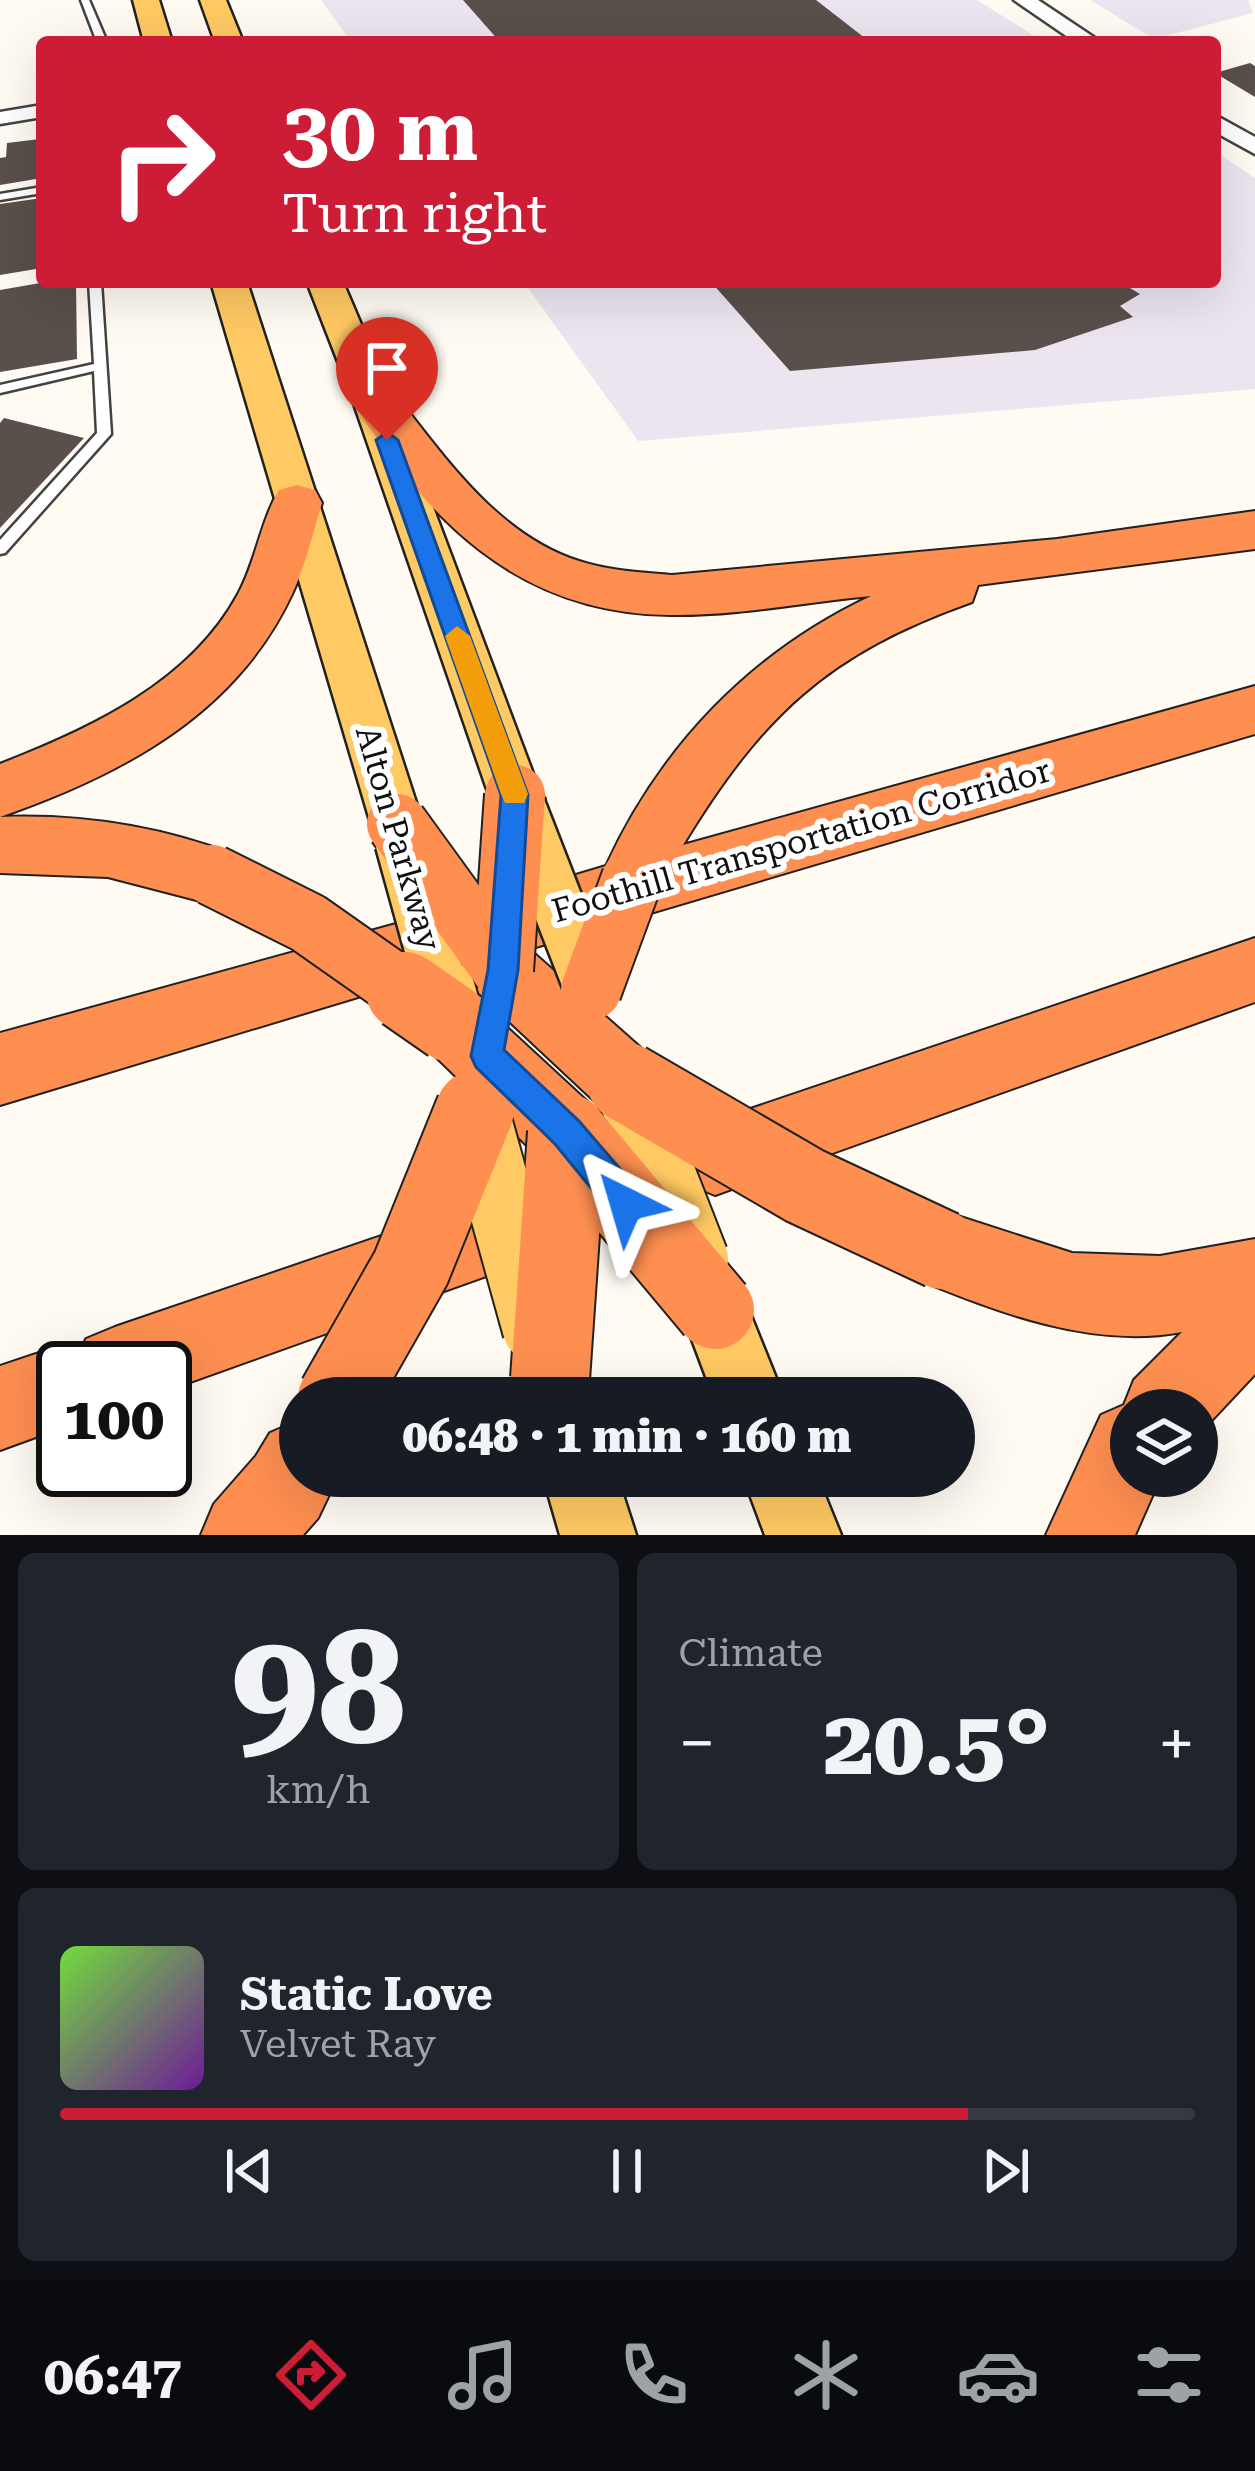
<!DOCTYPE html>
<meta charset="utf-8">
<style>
body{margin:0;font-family:"Roboto Serif",serif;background:#20242c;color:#f1f3f6;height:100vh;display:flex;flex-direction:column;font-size:45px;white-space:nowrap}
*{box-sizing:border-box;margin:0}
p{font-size:39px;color:#9ea1a6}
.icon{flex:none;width:66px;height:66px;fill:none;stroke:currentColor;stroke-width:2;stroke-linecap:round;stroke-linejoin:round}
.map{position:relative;height:1535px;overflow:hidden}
.panel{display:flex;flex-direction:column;gap:18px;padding:18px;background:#0d0f14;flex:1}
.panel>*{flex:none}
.top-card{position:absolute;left:36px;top:36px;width:1185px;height:252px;border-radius:12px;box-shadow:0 12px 48px #0002;background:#cc1c36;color:#fff;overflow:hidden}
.tools{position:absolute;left:1110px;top:1389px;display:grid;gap:24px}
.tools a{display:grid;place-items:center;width:108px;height:108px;border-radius:50%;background:#171b24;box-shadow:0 12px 48px #0002;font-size:60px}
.speed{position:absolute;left:36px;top:1341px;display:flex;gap:24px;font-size:60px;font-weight:700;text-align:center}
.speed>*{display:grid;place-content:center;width:156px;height:156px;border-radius:50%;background:#171b24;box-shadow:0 12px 48px #0002;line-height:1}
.speed .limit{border:6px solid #111;border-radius:18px;background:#fff;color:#111}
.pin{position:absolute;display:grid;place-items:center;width:102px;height:102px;color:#fff;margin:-123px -51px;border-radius:50% 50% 50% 0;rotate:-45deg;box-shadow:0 0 12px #0007}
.pin .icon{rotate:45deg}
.me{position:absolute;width:132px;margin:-66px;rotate:320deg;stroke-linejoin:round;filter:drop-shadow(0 0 9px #0008)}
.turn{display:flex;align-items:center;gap:42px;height:252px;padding:0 48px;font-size:54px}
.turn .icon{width:156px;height:156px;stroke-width:2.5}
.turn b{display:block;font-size:84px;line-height:102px}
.big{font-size:90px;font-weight:800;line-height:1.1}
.panel .widget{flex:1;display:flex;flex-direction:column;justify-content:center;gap:18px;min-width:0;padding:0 42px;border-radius:18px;background:#20242c}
.panel .dial{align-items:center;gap:0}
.dial b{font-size:156px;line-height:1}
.song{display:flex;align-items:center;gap:36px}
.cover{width:144px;height:144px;border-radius:18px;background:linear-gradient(135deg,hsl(100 70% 55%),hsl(280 70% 35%))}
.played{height:12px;border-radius:6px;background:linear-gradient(90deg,#cc1c36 80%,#363941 80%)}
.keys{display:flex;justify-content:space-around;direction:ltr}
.heat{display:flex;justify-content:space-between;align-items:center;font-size:66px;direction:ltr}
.panel .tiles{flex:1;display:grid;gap:18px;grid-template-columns:1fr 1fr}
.widget:last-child{grid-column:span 2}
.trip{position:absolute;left:279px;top:1377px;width:696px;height:120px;border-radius:60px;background:#171b24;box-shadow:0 12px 48px #0002;font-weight:800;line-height:120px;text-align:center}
.tab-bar{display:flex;height:192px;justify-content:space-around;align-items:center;background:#090b0e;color:#9ea1a6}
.tab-bar .icon{width:84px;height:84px}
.tab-bar .on{color:#cc1c36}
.tab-bar b{font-size:54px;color:#f1f3f6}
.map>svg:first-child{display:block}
.industrial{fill:#ece4ef}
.building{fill:#594f4b}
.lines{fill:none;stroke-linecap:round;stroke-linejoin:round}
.service-casing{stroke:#434343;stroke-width:5}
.minor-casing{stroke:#434343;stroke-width:5}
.tertiary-casing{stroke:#434343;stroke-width:5}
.primary-casing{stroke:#212121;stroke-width:5}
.motorway-casing{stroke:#212121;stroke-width:4}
.service{fill:#fff;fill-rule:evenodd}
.minor{fill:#fff;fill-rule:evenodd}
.tertiary{fill:#fff;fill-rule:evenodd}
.primary{fill:#ffc963;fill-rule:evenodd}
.motorway{fill:#fe8f51;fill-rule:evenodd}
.primary-bridge-far1-casing{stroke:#212121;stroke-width:56;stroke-linecap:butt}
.primary-bridge-casing{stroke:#212121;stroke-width:70;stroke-linecap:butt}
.motorway-bridge-far1-casing{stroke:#212121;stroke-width:64;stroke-linecap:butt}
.motorway-bridge-casing{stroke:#212121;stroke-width:82;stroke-linecap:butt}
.primary-bridge-far1{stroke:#ffc963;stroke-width:51}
.primary-bridge{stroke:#ffc963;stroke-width:66}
.motorway-bridge-far1{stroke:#fe8f51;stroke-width:60}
.motorway-bridge{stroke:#fe8f51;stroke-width:78}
.route{fill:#1a73e8;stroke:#114b97;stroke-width:3}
.slow{fill:#f59e0b}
.labels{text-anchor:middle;stroke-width:12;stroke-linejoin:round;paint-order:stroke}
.street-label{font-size:33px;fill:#101010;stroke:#fff}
</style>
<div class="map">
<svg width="1255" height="1535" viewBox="0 0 1255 1535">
<rect width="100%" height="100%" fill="#fffbf3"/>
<!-- industrial -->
<g class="industrial">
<path d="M321 0H977L1044 42H351Z"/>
<path d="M1090 0H1248L1253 13 1154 39Z"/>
<path d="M1215 151 1255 178V389L638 441 524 282H1215Z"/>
</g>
<!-- building -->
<g class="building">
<path d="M463 0H816L870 42H500Z"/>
<path d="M1250 63 1255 66V97L1215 73Z"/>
<path d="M40 139 42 178 0 185V158L6 157 7 143Z"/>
<path d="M42 198V268L0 275V204Z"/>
<path d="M46 282H76L77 359 0 372V290Z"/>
<path d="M711 282H1144V283L1130 288 1140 294 1120 306 1133 317 1035 350 790 371Z"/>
<path d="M4 418 84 438 0 528V423Z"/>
</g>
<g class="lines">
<!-- service casing -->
<g class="service-casing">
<g id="service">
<path d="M81 0H89L107 42H97Z"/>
<path d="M42 187V193L0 200V194Z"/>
<path d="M89 282H101L111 434 5 553 0 554V540L97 433 94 371 0 393V385L94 364Z"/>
</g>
</g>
<!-- minor casing -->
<g class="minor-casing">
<path id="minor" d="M42 105V117L0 124V112Z"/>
</g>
<!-- tertiary casing -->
<g class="tertiary-casing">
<g id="tertiary">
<path d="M1014 0H1038L1101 42H1075Z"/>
<path d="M1215 115 1255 137V154L1215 132Z"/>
</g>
</g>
<!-- primary casing -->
<g class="primary-casing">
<g id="primary">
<path d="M133 0H159L172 42H144Z"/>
<path d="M200 0H226L243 42H215Z"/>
<path d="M211 282H247L423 824 416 840 397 847 378 840 371 824Z"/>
<path d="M307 282H343L391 395 541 795 533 811 515 817 497 811 489 795 351 395Z"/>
<path d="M715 1276 739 1286 784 1398H714L681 1310 691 1286Z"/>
<path d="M543 1476H617L636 1535H560Z"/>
<path d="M743 1476H817L841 1535H765Z"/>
</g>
</g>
<!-- motorway casing -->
<g class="motorway-casing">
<g id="motorway">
<path d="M371 380 387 384C440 450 494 534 579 561 609 571 641 572 672 575L1057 539 1255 511V549L978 585 972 602C828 653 762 715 683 845L1255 686V734L529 949 651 1057 662 1082 651 1107 626 1118 601 1107 479 993 469 970 482 946 472 925 482 903 606 866C661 746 752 652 871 596 806 602 737 616 671 615 516 614 426 518 348 395L355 384Z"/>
<path d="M297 485 315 490 322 503C313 532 306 564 293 592 237 714 123 774 0 817 81 814 159 826 235 855L244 875 235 895 212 904 108 877 0 873V764C90 729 190 683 238 594 256 561 260 523 279 490Z"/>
<path d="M407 921 431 931 440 953 431 975 0 1105V1033Z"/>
<path d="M1255 938V1002L715 1195 689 1184 678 1158 689 1132 715 1121Z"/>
<path d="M451 989 476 999 593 1107 604 1133 593 1159 567 1170 541 1159 426 1047 416 1023 426 999Z"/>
<path d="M557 1176 584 1187 595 1214 584 1241 165 1391V1368H63V1427L0 1450V1366L63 1345 81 1352 86 1339 115 1327Z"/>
<path d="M942 1211 1072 1253 1160 1256 1255 1239V1374L1197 1436V1410H1131V1476H1161L1135 1535H1046L1101 1415 1124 1405 1134 1380 1182 1332C1091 1349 998 1312 914 1278L903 1250 914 1222Z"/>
<path d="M300 1420V1476H338L318 1518 303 1535H201L214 1504 256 1456 270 1433Z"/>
</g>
</g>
<!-- service -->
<use href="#service" class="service"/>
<!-- minor -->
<use href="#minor" class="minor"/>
<!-- tertiary -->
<use href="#tertiary" class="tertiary"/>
<!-- primary -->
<use href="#primary" class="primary"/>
<!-- motorway -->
<use href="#motorway" class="motorway"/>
<!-- primary-bridge-far1 casing -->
<g class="primary-bridge-far1-casing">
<g id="primary-bridge-far1">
<path d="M515 795 591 990"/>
<path d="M401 842 443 994"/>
</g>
</g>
<!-- primary-bridge casing -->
<g class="primary-bridge-casing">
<g id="primary-bridge">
<path d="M442 991 451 1023"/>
<path d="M626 1082 695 1259"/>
<path d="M475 1110 536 1329"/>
</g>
</g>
<!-- motorway-bridge-far1 casing -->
<g class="motorway-bridge-far1-casing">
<g id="motorway-bridge-far1">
<path d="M397 824 503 970"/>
<path d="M212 875 308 923 409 994"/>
<path d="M503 970 515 795"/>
<path d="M591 990 632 879"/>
</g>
</g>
<!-- motorway-bridge casing -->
<g class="motorway-bridge-casing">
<g id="motorway-bridge">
<path d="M405 991 451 1023"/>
<path d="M626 1082 805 1186 942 1250"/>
<path d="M567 1133 715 1310"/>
<path d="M550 1379 567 1133"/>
<path d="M337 1398 411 1268 475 1110"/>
</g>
</g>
<!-- primary-bridge-far1 -->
<use href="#primary-bridge-far1" class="primary-bridge-far1"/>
<!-- primary-bridge -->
<use href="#primary-bridge" class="primary-bridge"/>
<!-- motorway-bridge-far1 -->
<use href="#motorway-bridge-far1" class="motorway-bridge-far1"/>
<!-- motorway-bridge -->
<use href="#motorway-bridge" class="motorway-bridge"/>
</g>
<!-- route -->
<path class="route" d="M387 432 398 440 528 795 518 970 504 1050 579 1121 639 1191 644 1204 639 1216 626 1221 614 1216 555 1144 476 1067 471 1056 488 970 501 795 376 440Z"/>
<!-- slow -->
<path class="slow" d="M457 626 470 636 528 794 524 803H505L501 794 445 636Z"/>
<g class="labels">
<!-- street labels -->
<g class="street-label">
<text transform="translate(399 838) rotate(74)" y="12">Alton Parkway</text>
<text transform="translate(801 840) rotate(-16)" y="12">Foothill Transportation Corridor</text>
</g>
</g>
</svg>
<div class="tools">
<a><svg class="icon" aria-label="layers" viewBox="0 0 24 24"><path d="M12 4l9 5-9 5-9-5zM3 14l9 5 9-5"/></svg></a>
</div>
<div class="speed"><div class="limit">100</div></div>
<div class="pin" style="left:387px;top:440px;background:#d93025"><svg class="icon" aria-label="arrive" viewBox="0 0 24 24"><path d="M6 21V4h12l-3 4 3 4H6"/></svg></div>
<svg class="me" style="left:626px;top:1204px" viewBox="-20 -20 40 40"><path d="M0-17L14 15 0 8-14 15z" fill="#1a73e8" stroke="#fff" stroke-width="4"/></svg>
<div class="trip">06:48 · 1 min · 160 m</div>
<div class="top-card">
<div class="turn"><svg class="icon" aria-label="right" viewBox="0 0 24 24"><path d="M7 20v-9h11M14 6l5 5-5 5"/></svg><div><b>30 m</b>Turn right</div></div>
</div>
</div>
<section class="panel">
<div class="tiles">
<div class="widget dial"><b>98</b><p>km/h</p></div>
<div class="widget"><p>Climate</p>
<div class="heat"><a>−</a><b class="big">20.5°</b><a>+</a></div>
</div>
<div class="widget">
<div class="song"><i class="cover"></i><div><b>Static Love</b><p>Velvet Ray</p></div></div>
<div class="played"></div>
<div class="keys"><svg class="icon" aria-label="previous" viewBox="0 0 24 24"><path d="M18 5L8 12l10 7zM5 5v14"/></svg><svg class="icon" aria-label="pause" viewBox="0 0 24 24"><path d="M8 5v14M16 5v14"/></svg><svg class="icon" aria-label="next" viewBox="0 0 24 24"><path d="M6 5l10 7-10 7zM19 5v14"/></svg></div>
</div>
</div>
</section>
<nav class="tab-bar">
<b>06:47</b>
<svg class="icon on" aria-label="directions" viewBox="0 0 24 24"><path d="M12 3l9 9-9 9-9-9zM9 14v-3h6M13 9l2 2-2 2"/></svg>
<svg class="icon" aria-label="music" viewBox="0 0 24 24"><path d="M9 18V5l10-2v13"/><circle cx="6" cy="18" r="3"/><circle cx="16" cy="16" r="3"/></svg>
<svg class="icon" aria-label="phone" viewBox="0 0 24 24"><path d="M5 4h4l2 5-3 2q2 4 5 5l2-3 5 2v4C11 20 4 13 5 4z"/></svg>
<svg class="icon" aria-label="climate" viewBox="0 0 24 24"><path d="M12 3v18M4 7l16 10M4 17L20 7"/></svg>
<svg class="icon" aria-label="car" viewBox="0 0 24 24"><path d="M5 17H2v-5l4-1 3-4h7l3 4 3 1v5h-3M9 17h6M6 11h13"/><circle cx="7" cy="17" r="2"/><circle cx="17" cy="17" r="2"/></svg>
<svg class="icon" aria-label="filters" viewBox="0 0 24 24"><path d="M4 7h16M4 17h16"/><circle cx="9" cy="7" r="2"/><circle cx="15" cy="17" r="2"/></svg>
</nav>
